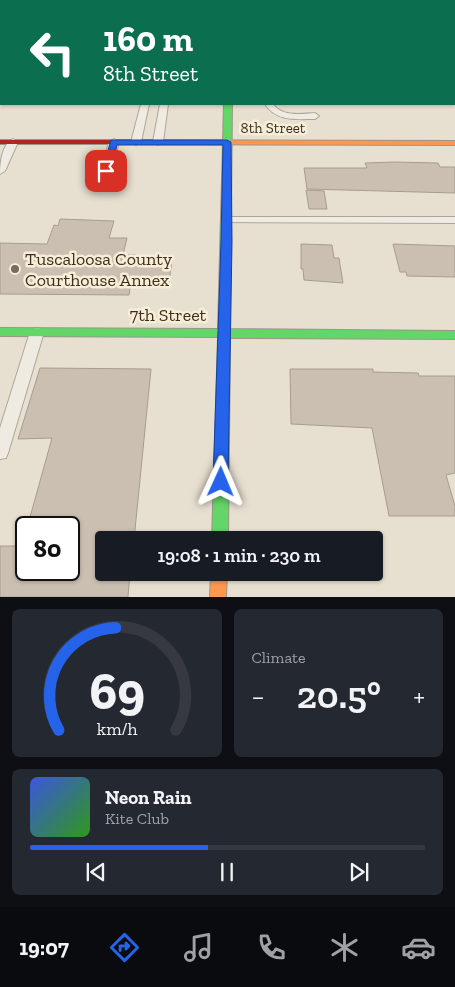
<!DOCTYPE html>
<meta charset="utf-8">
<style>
body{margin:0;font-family:"Zilla Slab",serif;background:#242831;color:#f1f3f6;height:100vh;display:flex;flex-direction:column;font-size:19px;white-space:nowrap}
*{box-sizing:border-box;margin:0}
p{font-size:16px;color:#9ea1a6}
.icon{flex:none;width:28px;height:28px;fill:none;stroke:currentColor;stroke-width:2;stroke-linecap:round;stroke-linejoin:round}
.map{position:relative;height:597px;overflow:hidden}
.panel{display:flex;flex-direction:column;gap:12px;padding:12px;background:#0d0f14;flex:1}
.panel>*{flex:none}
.banner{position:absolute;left:0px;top:0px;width:455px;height:105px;box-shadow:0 1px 4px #0004;background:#0b6e4f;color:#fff;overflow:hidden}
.speed{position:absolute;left:15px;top:516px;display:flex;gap:10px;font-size:25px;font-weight:700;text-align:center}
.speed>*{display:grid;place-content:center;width:65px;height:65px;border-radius:50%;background:#171b24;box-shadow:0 1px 4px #0004;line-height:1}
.speed .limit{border:2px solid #111;border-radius:8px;background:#fff;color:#111}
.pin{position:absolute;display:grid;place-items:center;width:42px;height:42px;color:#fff;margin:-21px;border-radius:10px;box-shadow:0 2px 8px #0006}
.me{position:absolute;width:55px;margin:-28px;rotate:1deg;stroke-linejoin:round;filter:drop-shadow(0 0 4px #0008)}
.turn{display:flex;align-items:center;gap:18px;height:105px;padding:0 20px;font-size:22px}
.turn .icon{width:65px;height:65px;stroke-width:2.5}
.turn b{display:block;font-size:35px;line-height:42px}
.big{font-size:38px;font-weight:600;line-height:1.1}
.panel .card{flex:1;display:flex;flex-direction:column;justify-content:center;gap:8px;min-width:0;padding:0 18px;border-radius:8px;background:#242831}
.panel .dial{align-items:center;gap:0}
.dial svg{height:130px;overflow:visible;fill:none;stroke:#363941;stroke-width:7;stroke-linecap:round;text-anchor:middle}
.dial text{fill:#f1f3f6;stroke:none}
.song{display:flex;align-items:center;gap:15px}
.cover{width:60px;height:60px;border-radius:8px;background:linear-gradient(135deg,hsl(230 70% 55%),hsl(110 70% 35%))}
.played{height:5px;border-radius:2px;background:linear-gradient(90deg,#2563eb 45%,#363941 45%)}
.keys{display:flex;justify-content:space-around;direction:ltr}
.heat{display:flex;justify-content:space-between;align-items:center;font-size:28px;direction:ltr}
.panel .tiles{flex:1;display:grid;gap:12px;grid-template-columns:1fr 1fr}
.card:last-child{grid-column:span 2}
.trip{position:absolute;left:95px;top:531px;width:288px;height:50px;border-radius:5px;background:#171b24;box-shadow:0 1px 4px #0004;font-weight:600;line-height:50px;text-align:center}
.menu{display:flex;height:80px;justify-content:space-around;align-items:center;background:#090b0e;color:#9ea1a6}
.menu .icon{width:35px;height:35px}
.menu .on{color:#2563eb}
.menu b{font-size:22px;color:#f1f3f6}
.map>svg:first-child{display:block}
.building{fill:#cbbfb2;stroke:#a89c90}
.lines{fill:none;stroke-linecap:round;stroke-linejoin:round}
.lane-casing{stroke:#ada599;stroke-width:2}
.street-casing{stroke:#ada599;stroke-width:2}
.fast-casing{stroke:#9c958a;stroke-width:2}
.slow-casing{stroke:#9c958a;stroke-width:2}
.jam-casing{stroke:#9c958a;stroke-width:2}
.lane{fill:#efebe3;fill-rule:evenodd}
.street{fill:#efebe3;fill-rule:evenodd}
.fast{fill:#63d668;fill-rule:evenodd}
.slow{fill:#ff974d;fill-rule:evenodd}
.jam{fill:#b3261e;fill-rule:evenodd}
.route{fill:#2563eb;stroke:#184099}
.poi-dot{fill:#786c5e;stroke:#f7eed8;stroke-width:2}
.labels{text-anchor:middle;stroke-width:5;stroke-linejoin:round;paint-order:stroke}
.far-street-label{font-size:15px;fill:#3d2e20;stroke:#f7eed8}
.poi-label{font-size:18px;fill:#3d2e20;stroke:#f7eed8;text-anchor:start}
.street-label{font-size:18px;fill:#3d2e20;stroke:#f7eed8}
</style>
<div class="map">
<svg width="455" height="597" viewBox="0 0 455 597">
<rect width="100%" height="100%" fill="#e7e0d1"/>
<!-- building -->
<g class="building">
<path d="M394 162 438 163 440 167H455V193L307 189 304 168H367L365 163Z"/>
<path d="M306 190 324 191 327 209H309Z"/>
<path d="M60 219 114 221 109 238H127L123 255H136V259H172L169 283 131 282 129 295 0 294V243L47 244 54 225 58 226Z"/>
<path d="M301 244 332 245 334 258H339L343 283 304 280 303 269H301Z"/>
<path d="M393 244 455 246V277L407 276 406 272H400Z"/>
<path d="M40 368 151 369 134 540H104V572H130L128 597H0V546H26V570H69V528H27L52 438 18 439Z"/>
<path d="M290 369H373V372L418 373 419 376H455V473L446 475 455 506V516H389L372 428 291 424Z"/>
</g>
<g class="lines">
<!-- lane casing -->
<g class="lane-casing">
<g id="lane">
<path d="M126 0H137L138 1H127Z"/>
<rect x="277" y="0" width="6" height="1"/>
<path d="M141 104H149L141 142 136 145 131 142Z"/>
<path d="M160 104H168L163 142 158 145 153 142Z"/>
<path d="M265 104H273C282 117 301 114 315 113L319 116 315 119C297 119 276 122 265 104Z"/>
<path d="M13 139 18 142 5 171 0 174C0 163 2 144 13 139Z"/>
<path d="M114 139 119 142 111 171 106 174 103 173 101 171 109 142Z"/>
<path d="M227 217H455V223L223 222 222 220 223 218Z"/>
<path d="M37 328 42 329 44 332 8 453 6 458 0 459V428L30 332 32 329Z"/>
</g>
</g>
<!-- street casing -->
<g class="street-casing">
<g id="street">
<path d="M433 0H445L446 1H434Z"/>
<rect x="454" y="17" width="1" height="9"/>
</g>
</g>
<!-- fast casing -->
<g class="fast-casing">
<g id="fast">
<path d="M1 9V14L0 15V10Z"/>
<rect x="0" y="40" width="1" height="4"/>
<path d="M224 104H232L230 329 455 331V339L230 338 228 540H212L218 337 0 336V328L218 329Z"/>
</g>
</g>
<!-- slow casing -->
<g class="slow-casing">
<g id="slow">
<path d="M129 140 455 141V145L132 144 128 142Z"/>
<path d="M211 572H227L226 597H210Z"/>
</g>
</g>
<!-- jam casing -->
<g class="jam-casing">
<g id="jam">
<rect x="228" y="0" width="6" height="1"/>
<rect x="454" y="40" width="1" height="4"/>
<path d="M0 140H132L136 142 132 144H0Z"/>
</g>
</g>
<!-- lane -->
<use href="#lane" class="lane"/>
<!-- street -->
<use href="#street" class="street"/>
<!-- fast -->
<use href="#fast" class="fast"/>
<!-- slow -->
<use href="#slow" class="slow"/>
<!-- jam -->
<use href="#jam" class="jam"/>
</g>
<!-- route -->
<path class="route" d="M111 140H227L231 142 232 241 228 482 226 486 221 488 215 486 213 482 221 241 223 145H117L111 171 106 174 102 171Z"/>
<!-- markers -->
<circle class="poi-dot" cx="15" cy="269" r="5"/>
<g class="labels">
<!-- far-street labels -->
<g class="far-street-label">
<text x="273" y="133">8th Street</text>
</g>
<!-- poi labels -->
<g class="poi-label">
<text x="25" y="265">Tuscaloosa County<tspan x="25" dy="21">Courthouse Annex</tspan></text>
</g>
<!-- street labels -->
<g class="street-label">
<text x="168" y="321">7th Street</text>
</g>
</g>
</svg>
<div class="speed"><div class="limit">80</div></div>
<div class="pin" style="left:106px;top:171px;background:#d93025"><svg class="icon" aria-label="arrive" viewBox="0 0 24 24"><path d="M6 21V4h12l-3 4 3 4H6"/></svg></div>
<svg class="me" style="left:221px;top:482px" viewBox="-20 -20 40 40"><path d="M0-17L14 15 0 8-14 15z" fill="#2563eb" stroke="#fff" stroke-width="4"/></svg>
<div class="trip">19:08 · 1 min · 230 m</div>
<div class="banner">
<div class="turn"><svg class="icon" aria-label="left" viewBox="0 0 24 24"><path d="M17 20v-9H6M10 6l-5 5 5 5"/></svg><div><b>160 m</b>8th Street</div></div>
</div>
</div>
<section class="panel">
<div class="tiles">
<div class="card dial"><svg viewBox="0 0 100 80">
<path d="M14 69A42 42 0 1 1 86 69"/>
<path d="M14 69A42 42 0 0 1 49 6" stroke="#2563eb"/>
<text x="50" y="56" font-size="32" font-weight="700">69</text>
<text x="50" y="72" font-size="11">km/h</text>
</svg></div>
<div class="card"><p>Climate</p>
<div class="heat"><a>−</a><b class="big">20.5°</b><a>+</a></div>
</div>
<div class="card">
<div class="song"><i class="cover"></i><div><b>Neon Rain</b><p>Kite Club</p></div></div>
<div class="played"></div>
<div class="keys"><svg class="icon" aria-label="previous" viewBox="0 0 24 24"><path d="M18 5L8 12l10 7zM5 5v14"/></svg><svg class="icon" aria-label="pause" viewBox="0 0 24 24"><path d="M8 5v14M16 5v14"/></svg><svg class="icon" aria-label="next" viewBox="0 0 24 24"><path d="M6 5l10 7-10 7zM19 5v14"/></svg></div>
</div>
</div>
</section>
<nav class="menu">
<b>19:07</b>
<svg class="icon on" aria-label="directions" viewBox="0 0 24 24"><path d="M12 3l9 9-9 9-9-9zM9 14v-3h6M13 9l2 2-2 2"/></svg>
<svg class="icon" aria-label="music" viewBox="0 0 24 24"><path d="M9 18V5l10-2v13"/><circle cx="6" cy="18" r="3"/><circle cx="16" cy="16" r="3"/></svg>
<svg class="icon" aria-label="phone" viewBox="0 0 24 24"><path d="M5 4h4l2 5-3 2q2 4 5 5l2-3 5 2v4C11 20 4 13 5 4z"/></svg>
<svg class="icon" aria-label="climate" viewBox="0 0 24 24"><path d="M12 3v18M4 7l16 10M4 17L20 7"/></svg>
<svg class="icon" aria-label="car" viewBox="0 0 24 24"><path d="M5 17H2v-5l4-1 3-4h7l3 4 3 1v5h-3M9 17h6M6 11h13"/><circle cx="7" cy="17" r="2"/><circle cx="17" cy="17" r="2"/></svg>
</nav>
